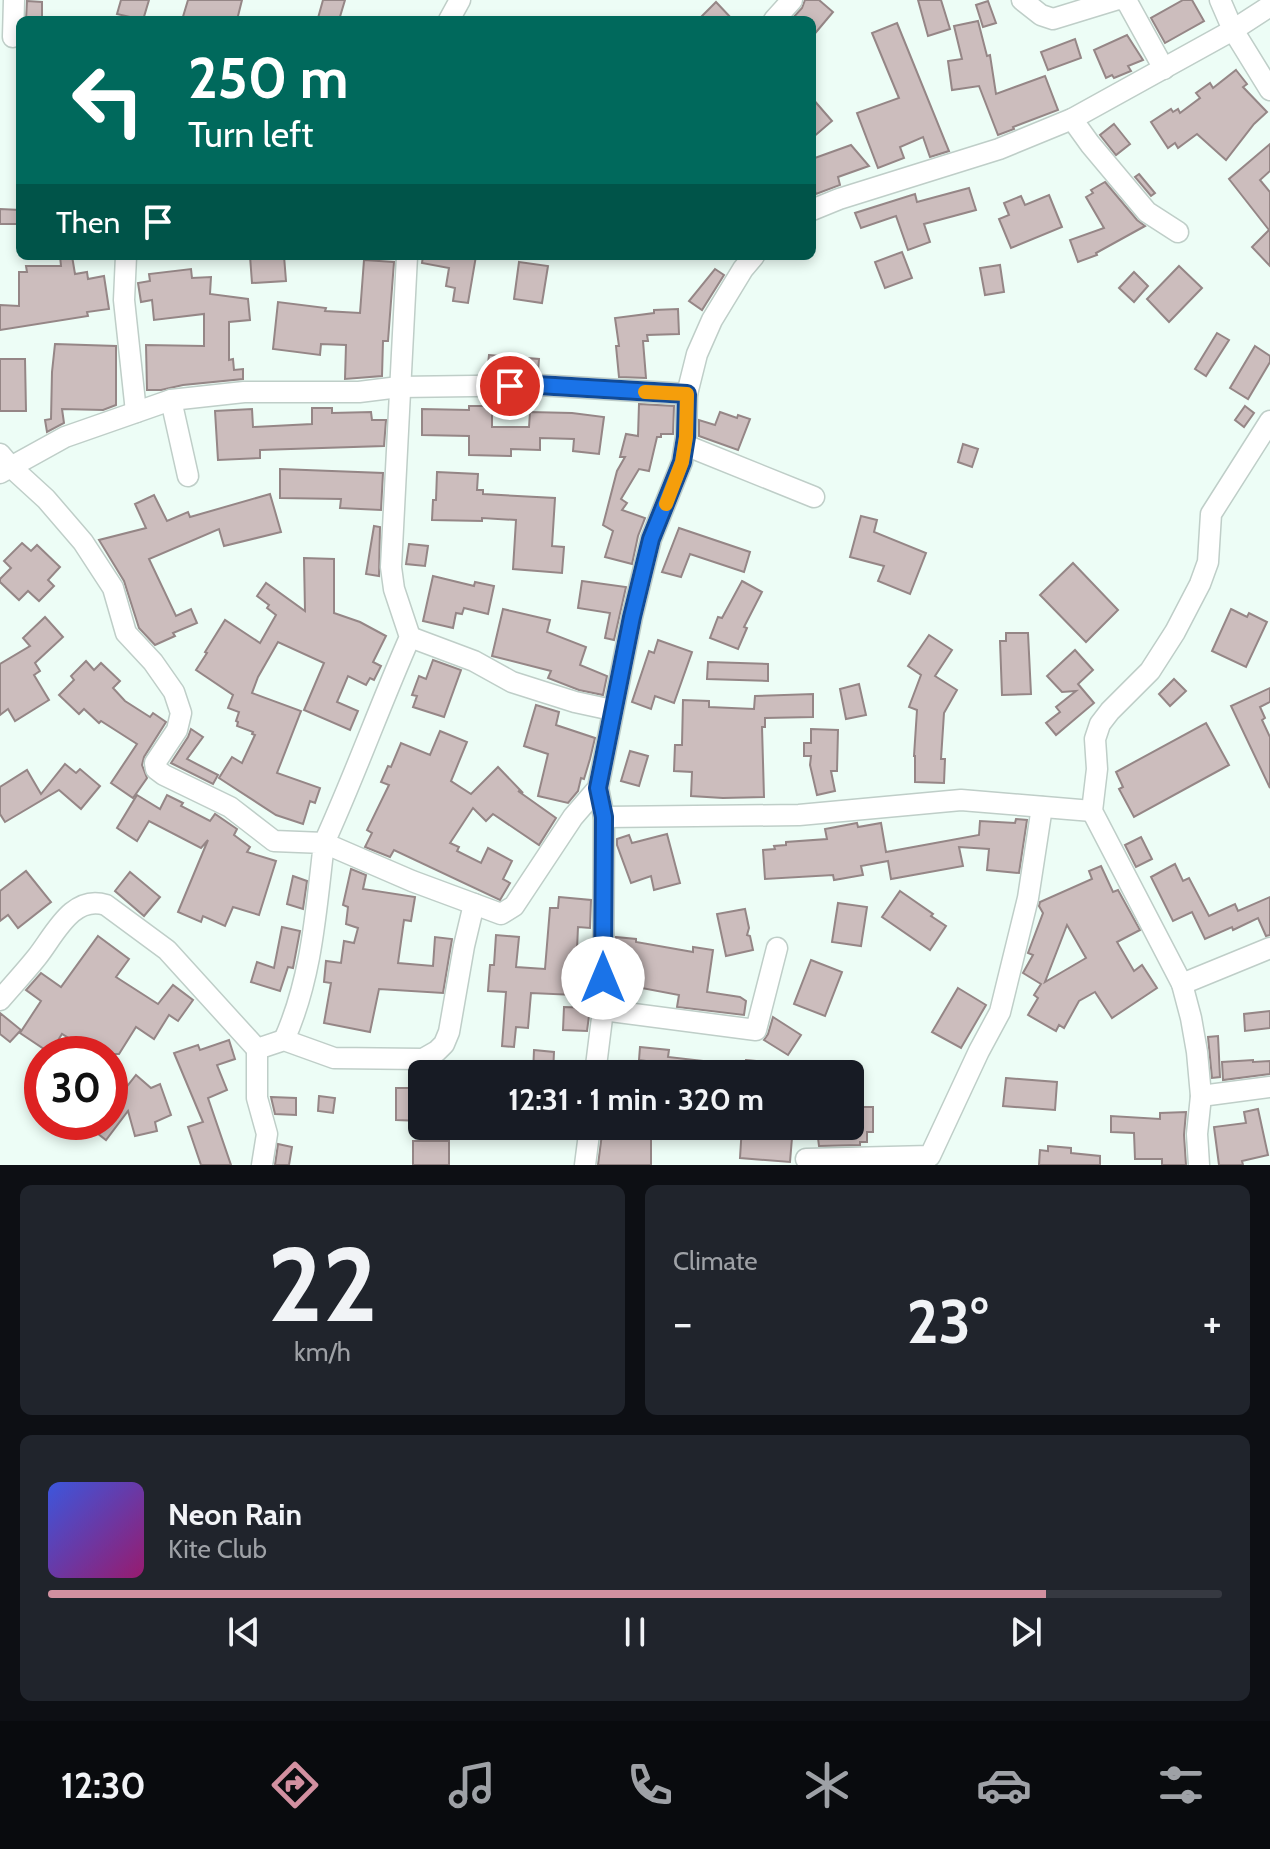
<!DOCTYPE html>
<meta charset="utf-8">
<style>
body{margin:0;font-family:Cabin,sans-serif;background:#20242c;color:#f1f3f6;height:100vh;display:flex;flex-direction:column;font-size:30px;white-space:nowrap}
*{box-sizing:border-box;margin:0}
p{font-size:26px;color:#9ea1a6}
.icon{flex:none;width:44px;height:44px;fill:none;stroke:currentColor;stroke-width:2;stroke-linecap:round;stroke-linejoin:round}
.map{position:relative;height:1165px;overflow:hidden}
.side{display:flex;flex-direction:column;gap:20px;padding:20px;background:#0d0f14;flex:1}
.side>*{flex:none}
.hud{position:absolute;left:16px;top:16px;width:800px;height:244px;border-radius:12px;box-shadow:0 4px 12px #0003;background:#00695c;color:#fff;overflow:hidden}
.speed{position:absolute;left:24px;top:1036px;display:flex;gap:16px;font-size:40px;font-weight:700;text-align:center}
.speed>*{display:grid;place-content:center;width:104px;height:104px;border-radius:50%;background:#171b24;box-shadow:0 4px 12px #0003;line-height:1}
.speed .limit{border:12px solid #d22;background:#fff;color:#111}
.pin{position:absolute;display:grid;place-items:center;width:68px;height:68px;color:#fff;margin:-34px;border:4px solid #fff;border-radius:50%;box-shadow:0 2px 8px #0007}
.me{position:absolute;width:88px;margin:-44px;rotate:0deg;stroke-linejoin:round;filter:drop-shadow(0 0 6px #0008)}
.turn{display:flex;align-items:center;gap:28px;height:168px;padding:0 40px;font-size:36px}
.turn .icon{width:104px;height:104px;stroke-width:2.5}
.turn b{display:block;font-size:56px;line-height:68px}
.then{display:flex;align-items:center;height:76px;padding:0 40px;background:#0003;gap:16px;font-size:30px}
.big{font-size:60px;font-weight:800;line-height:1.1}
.side .tile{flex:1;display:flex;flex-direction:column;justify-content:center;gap:12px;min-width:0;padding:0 28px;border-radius:12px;background:#20242c}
.side .dial{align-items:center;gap:0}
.dial b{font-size:104px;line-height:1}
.song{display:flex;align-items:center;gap:24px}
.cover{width:96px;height:96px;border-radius:12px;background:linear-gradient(135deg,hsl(230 70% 55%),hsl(320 70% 35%))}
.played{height:8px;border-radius:4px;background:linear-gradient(90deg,#d290a0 85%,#363941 85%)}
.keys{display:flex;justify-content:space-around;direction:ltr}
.heat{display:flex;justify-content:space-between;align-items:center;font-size:44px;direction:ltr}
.side .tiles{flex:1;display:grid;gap:20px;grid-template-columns:1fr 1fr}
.tile:last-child{grid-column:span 2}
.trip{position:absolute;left:408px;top:1060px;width:456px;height:80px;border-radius:12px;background:#171b24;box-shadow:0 4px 12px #0003;font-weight:800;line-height:80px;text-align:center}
.tabs{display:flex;height:128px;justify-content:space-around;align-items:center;background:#090b0e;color:#9ea1a6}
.tabs .icon{width:56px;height:56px}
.tabs .on{color:#d290a0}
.tabs b{font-size:36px;color:#f1f3f6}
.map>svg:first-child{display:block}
.building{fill:#ccbdbd;stroke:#958686;stroke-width:2;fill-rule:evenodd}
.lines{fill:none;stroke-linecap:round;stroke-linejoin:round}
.minor-casing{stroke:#bfcec8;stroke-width:23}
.minor{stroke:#fff;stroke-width:20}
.route-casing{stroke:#114b97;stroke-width:20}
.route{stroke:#1a73e8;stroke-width:14}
.slow{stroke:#f59e0b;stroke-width:14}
</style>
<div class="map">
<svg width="1270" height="1165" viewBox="0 0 1270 1165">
<rect width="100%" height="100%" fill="#edfdf6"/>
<!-- building -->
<g class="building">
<path d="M121 0H149L143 20 117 14Z"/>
<path d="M188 0H242L237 20H182Z"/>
<path d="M323 0H345L339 20H326L318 18Z"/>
<path d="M805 0H819L833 12 812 37V20H791L802 8Z"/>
<path d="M918 0H941L950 29 928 36Z"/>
<path d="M1183 0H1192L1204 21 1165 43 1151 18Z"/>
<path d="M27 1 42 2V20H26Z"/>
<path d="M988 1 996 23 983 27 976 5Z"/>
<path d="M716 2 733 20H698Z"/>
<path d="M978 21 987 56 990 55 996 94 1045 76 1058 110 1013 127 1014 129 998 135 979 86 952 90 948 61 962 59 954 26Z"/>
<path d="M897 23 949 151 930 157 923 137 900 147 904 158 878 168 857 113 899 98 872 33Z"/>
<path d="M1127 35 1143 60 1128 66 1131 71 1114 78 1112 75 1106 78 1094 50Z"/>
<path d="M1075 39 1081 58 1048 70 1041 52Z"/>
<path d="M1236 70 1247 84 1243 87 1267 112 1254 124 1226 160 1197 134 1178 148 1175 143 1168 148 1151 122 1171 109 1173 112 1178 109 1180 113 1200 98 1196 93 1210 83 1213 88Z"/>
<path d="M812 98 832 121 812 138Z"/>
<path d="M1114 124 1130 144 1116 155 1100 135Z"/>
<path d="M1270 144V171L1260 180 1270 192V266L1252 247 1269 230 1229 179Z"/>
<path d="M851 145 869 166 838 177 840 185 816 194 812 183V159Z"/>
<path d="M1139 174 1155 193 1151 196 1135 177Z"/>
<path d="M1105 182 1137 220 1145 226 1096 253 1097 255 1078 262 1070 240 1104 228 1086 197 1093 193 1091 190Z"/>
<path d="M969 188 976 210 924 224 930 242 908 250 896 216 861 228 855 213 915 194 917 202Z"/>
<path d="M1049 195 1062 227 1011 248 999 219 1009 215 1004 203 1021 196 1025 205Z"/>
<path d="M0 209 20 210V224H0Z"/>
<path d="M902 252 912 278 885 288 875 262Z"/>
<path d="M60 256H72L75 274 87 272 88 279 104 276 109 309 87 312 88 316 0 330V305L19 306V272H27L26 266H61Z"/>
<path d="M250 256H284L286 281 252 283Z"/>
<path d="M423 256H476L468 303 453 301 455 288 446 286 449 268 422 263Z"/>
<path d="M364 260 394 262 388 341H383L382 376 345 379 346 345 321 344 320 355 273 349 278 302 326 308 325 311 360 313Z"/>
<path d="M519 262 548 266 542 303 514 299Z"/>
<path d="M1000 265 1004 292 985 295 980 268Z"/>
<path d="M1179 266 1202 288 1169 322 1147 299Z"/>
<path d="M191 269 192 278 211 277 210 294 248 299 250 320 229 322V360L233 359 234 370 243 369V379L183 385 161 390H147L146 345 204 346V314L154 320 152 300 141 302 138 283 150 281 149 274Z"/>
<path d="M715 269 724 275 702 310 689 301Z"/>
<path d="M1134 272 1148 286 1134 302 1119 288Z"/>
<path d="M678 309 679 334 647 335 648 341H643L646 378 619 377 616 346H619L615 318 654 313V310Z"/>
<path d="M1217 333 1229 340 1206 376 1195 369Z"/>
<path d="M55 344 116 346V405L103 410 62 409 64 423 47 432 45 420 51 419 52 372Z"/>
<path d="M1255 346 1270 356V362L1248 399 1230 388Z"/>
<path d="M489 355 539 359 538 372 487 373Z"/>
<path d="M0 359H25L26 411H0Z"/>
<path d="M639 404 674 406 673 434H661V437H657L649 471 639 469 621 499 627 503 622 510 645 518 638 536 632 564 605 557 613 531 603 525 617 471 625 457H620L626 434 638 436Z"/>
<path d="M469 406H492V427H529L530 412 572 413 604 417 599 454 573 451 574 439 540 438V450L511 449V456L469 455V436L422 435V409L469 410Z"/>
<path d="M1245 406 1254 413 1244 427 1235 420Z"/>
<path d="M312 408H332V413L371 412 372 420H386L384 446 260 450V458L218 460 215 411 252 409 253 427 312 424Z"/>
<path d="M720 412 737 418 738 415 750 419 738 450 699 436V420L715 425Z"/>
<path d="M963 444 978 449 972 467 958 462Z"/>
<path d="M280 469 383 473 381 510 340 508 341 499 280 498Z"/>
<path d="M437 472 478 474 477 490H483V494L555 498 552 546 564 547 562 573 513 569 516 520 482 518V521L432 520 433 500H436Z"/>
<path d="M270 494 281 532 224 546 219 529 149 559 176 616 191 609 197 623 173 633 175 636 155 645 139 628 124 581 99 540 146 528 135 504 154 495 167 521 188 512 190 517Z"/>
<path d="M861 516 877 520 874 532 926 553 910 594 878 581 884 566 850 557Z"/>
<path d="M374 526 380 527 379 576 366 574Z"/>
<path d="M679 528 750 552 744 572 690 554 681 577 662 572Z"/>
<path d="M22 543 31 551 37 545 60 567 48 580 54 586 39 601 28 591 19 600 0 582V579L11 568 4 561Z"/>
<path d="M409 544 428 546 425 566 406 564Z"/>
<path d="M304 558 334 559V613L360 622 386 636 373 662 381 666 374 680 370 678 366 685 348 676 337 702 358 711 350 730 304 710 324 663 278 642 258 677 252 693 301 711 277 773 320 788 315 803 310 801 303 824 276 815 219 778 232 757 242 763 255 735 252 734 253 732 237 726 238 722 236 721 239 712 228 708 233 695 196 670 207 653 205 652 225 620 260 643 276 615 267 608 269 605 257 596 266 583 305 611Z"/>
<path d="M1073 563 1118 610 1086 642 1040 595Z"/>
<path d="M433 576 474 586 475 582 494 586 488 614 464 608 462 614 456 613 453 628 423 621Z"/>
<path d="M582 581 626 587 614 640 605 638 610 613 578 608Z"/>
<path d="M742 581 762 592 744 627 747 628 738 649 710 638 718 617 722 618Z"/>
<path d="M503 609 550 620 547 632 586 647 580 665 607 676 603 695 579 690 548 678 551 671 492 656Z"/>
<path d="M1231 609 1247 617 1249 613 1267 622 1246 667 1212 651Z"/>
<path d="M45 617 63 637 35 663 40 671 34 675 49 700 15 721 8 709 0 715V664L30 646 23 638Z"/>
<path d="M1006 633H1028L1031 694 1002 695 1000 641H1006Z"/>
<path d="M929 635 952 650 935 676 957 690 944 713 941 759H945L944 783 915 782V756H914L917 710 909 707 921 675 908 666Z"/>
<path d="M658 640 692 652 674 703 655 696 651 709 632 702 649 651 654 653Z"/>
<path d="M1075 650 1093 670 1078 684 1094 703 1056 735 1046 723 1060 712 1056 707 1076 691 1062 692 1047 676Z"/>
<path d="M433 660 461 670 444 717 413 707 417 696 412 695 419 676 426 679Z"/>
<path d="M86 661 94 670 101 663 120 681 113 688 125 701 150 717 153 713 166 722 144 757 142 765 147 778 133 798 111 783 137 744 101 721 99 723 84 709 79 714 59 695 74 680 71 676Z"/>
<path d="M708 662 768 664V681L707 679Z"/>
<path d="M1174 679 1186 691 1170 706 1159 694Z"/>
<path d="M859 684 866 715 846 719 840 689Z"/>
<path d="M1270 688V702L1260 707 1265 718 1262 720 1270 737V788L1231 706Z"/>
<path d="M813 694V717L765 718V727H762L764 797 723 798 691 796 692 772 674 771 675 745H682L683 700 709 701V707L754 709 755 696Z"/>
<path d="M536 705 559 712 556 725 595 738 590 759 584 779 581 778 578 791 568 803 538 796 548 754 524 746Z"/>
<path d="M1206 723 1229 765 1134 817 1119 789 1123 787 1116 772Z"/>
<path d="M191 729 203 737 187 759 218 775 213 784 171 763 188 737Z"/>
<path d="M811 729 838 730 837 771H831L835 791 817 795 810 765 811 756H804V743H811Z"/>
<path d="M440 731 467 742 451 781 471 794 498 767 523 793 518 791 556 818 539 845 493 814 486 821 473 808 450 843 459 847 457 851 481 863 488 848 512 861 503 879 510 883 500 900 394 850 390 857 365 847 372 833 367 830 389 785 381 782 388 766 391 767 401 743 430 755Z"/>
<path d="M630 751 648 756 639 786 621 781Z"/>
<path d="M65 764 76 773 80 769 100 786 81 809 59 790 5 822 0 814V787L27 770 41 794Z"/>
<path d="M137 795 160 809 167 795 183 803 181 806 210 821 215 814 237 829 234 835 250 847 247 852 276 861 259 915 233 907 225 926 203 916 201 922 178 912 208 840 201 848 149 821 137 841 117 828Z"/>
<path d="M1016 819 1027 820 1019 873 987 870 989 849 959 847 963 866 891 879 888 861 861 866 863 875 834 880 833 875 765 879 763 850 775 849 774 846 786 845V842L827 839 825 829 857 823 858 827 881 823 886 852 979 835 980 821 1015 823Z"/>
<path d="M667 834 680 883 654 890 651 876 631 883 617 845V839L629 835 632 843Z"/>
<path d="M1141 837 1152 859 1136 867 1125 845Z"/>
<path d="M1175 864 1183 881 1189 878 1209 916 1235 904 1238 911 1270 897V935L1266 936 1258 918 1233 930 1232 927 1205 939 1192 912 1173 921 1151 877Z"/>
<path d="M1101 866 1113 892 1118 890 1140 930 1117 942 1134 971 1142 965 1157 988 1112 1018 1095 992 1079 1001 1064 1028 1059 1025 1056 1031 1028 1015 1038 998 1034 995 1041 984 1023 973 1033 955 1028 953 1043 913 1039 906 1040 902 1092 879 1089 871ZM1067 925 1086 958 1045 982Z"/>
<path d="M351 869 366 875 363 889 415 897 411 921 404 920 398 963 433 966 435 937 452 939 443 993 379 989 370 1032 324 1023 331 983 324 982 326 961 341 963 344 941 354 943 358 928 346 924 348 907 343 905Z"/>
<path d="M26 871 51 902 18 928 8 915 0 921V891Z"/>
<path d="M130 872 160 897 144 916 115 891Z"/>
<path d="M293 876 307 881 303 909 287 904Z"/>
<path d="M900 891 933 914 931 916 946 926 930 950 882 917Z"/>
<path d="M559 897 591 900 590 928 578 927 575 995 531 993 528 1028 516 1027 514 1047 502 1046 506 992 488 991 490 965H494L496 935 519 937 516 967 545 969 550 908H558Z"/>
<path d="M838 903 867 907 861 946 832 942Z"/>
<path d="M745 909 749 928 747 935 750 936 753 950 726 956 717 914Z"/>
<path d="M282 927 300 931 293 968 288 967 280 991 251 982 257 962 274 968Z"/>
<path d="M98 936 129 959 116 977 158 1004 173 985 193 1000 178 1021 169 1015 154 1039 136 1027 119 1054H94L62 1034 50 1053 20 1033 41 1001 26 990 41 973 61 987Z"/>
<path d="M616 937 636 939V942L693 952V947L713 950 707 992 740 997 746 1001 744 1015 677 1007 679 995 631 986 635 958 616 956Z"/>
<path d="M811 960 842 972 825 1016 794 1004Z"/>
<path d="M958 988 986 1005 961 1048 932 1032Z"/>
<path d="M564 1007 590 1008 587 1031 563 1030Z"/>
<path d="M1270 1011V1028L1245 1031 1244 1014Z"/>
<path d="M0 1013 21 1030 10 1042 0 1034Z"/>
<path d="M773 1017 801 1035 788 1055 764 1040 768 1034Z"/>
<path d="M1218 1036 1220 1077 1212 1078 1208 1037Z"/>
<path d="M229 1040 235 1059 217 1065 227 1090 208 1098 231 1165H201L188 1127 203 1122 174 1053 198 1045 200 1050Z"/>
<path d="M640 1047 669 1050 668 1057 711 1062 710 1074H646L647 1061 639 1060Z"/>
<path d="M534 1050 554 1052 553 1074 533 1073Z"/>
<path d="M746 1060 795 1065 794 1074H745Z"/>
<path d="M1253 1060V1062L1270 1061V1074L1223 1080 1222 1062Z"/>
<path d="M136 1075 151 1088 160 1084 171 1115 155 1122 157 1131 135 1136 128 1111 106 1140 93 1130 99 1122H110V1108Z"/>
<path d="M1006 1078 1057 1082 1055 1110 1003 1106Z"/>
<path d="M396 1088H422V1121L396 1120Z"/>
<path d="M319 1096 335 1098 333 1113 318 1111Z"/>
<path d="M271 1097 296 1098V1115L275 1114Z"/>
<path d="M850 1107H873V1132H867V1142H860V1145L819 1146 818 1138H792L790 1162 740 1158 742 1126H850Z"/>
<path d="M1258 1109 1268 1155 1242 1161 1243 1165H1219L1214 1127 1246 1123 1244 1112Z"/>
<path d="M1186 1112 1184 1135 1186 1165H1162V1159H1135L1134 1133 1111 1132V1116L1160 1119V1113Z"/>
<path d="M603 1126H651V1165H598Z"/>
<rect x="413" y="1141" width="36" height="24"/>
<path d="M278 1144 292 1147 289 1165H275Z"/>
<path d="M1048 1146 1071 1148V1153L1100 1156V1165H1039L1040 1150 1048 1151Z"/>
</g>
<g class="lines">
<!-- minor casing -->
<g class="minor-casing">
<g id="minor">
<path d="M1022 0 1041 15 1053 19 1115 0"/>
<path d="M1122 0H1126L1164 69"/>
<path d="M1220 0 1233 30 1270 90"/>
<path d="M449 20 460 0"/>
<path d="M774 20 792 0"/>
<path d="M13 37 14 0"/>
<path d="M1072 119 1090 144 1147 212 1178 232"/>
<path d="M812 210 839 199 999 149 1072 119 1233 30 1270 6"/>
<path d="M126 256 124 300 136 412"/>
<path d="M407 256 391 567 394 589 410 637C380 705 355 775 324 843L412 881 501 914 514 906 573 817 598 788 632 617 651 539 682 462 686 437 687 394 697 354 712 320 743 269 754 256"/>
<path d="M171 400 188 476"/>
<path d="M685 445 814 497"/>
<path d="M0 454 11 467 46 499 83 542 113 588 126 633 153 662 174 692 181 713 177 730 155 763 156 769 164 775 230 807 274 841 324 843C316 910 312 978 284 1040"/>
<path d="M0 473 65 437 171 400 244 392H359L399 387 538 385 687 394"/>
<path d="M410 637 474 661 512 682 575 702 612 710"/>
<path d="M598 788 604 817 799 815 961 800 1092 811"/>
<path d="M1182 984 1270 948"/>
<path d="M0 1000C12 986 25 972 37 957 54 936 72 894 106 905L167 950 257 1049 284 1040 334 1058 423 1059 437 1051 444 1044 449 1032 464 946 474 904"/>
<path d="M603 1010 756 1030 777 948"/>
<path d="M257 1049V1098L267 1134 262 1165"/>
<path d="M595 1074 603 1010 604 817"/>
<path d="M1201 1096 1270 1087"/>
<path d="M806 1159 930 1156 979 1051 1000 1012 1028 898 1042 807"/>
<path d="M585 1165 590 1126"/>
<path d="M1199 1165 1197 1134 1201 1096 1197 1052 1191 1018 1182 984 1092 811 1097 769 1095 739 1100 724 1110 711 1150 671 1175 632 1200 584 1208 562 1211 514 1270 421"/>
</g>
</g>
<!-- minor -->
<use href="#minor" class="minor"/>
</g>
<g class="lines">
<!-- route casing -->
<g class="route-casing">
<path id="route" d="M510 386 538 385 687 394 686 437 682 462 651 539 632 617 598 788 604 817 603 978"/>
</g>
<!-- route -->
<use href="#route" class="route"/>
<!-- slow -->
<path class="slow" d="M645 392 687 394 686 437 682 462 666 504"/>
</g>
</svg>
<div class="speed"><div class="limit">30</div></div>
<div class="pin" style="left:510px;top:386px;background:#d93025"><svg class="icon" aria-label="arrive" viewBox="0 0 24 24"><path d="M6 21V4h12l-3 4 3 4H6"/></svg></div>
<svg class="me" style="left:603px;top:978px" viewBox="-20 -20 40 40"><circle r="19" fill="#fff"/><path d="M0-13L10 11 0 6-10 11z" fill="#1a73e8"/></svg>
<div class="trip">12:31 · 1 min · 320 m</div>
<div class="hud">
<div class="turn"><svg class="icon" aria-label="left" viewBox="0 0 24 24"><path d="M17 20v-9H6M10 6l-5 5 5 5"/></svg><div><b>250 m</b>Turn left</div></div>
<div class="then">Then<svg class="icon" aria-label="arrive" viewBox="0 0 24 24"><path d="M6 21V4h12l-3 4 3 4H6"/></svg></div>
</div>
</div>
<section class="side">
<div class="tiles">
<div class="tile dial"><b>22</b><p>km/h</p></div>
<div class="tile"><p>Climate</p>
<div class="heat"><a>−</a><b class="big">23°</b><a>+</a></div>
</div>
<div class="tile">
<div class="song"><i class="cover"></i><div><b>Neon Rain</b><p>Kite Club</p></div></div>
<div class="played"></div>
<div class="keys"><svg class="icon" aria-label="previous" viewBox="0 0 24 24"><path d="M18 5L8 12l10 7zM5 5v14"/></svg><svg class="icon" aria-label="pause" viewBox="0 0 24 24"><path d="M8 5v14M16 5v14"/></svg><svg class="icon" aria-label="next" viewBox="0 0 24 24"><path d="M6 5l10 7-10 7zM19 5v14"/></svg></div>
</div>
</div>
</section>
<nav class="tabs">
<b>12:30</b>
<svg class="icon on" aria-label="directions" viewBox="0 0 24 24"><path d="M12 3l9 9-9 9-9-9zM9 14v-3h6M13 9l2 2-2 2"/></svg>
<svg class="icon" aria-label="music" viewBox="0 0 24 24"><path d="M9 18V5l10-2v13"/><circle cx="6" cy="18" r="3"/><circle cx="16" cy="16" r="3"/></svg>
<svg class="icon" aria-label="phone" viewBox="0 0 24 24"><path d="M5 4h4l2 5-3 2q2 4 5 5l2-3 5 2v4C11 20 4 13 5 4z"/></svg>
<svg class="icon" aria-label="climate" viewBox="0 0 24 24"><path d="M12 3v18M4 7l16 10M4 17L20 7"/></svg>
<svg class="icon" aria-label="car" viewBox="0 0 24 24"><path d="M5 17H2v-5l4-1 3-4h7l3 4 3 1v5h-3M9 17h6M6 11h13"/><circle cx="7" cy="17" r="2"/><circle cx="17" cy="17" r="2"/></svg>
<svg class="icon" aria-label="filters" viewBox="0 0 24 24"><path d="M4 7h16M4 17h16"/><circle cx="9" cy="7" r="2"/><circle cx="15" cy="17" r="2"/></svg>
</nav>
